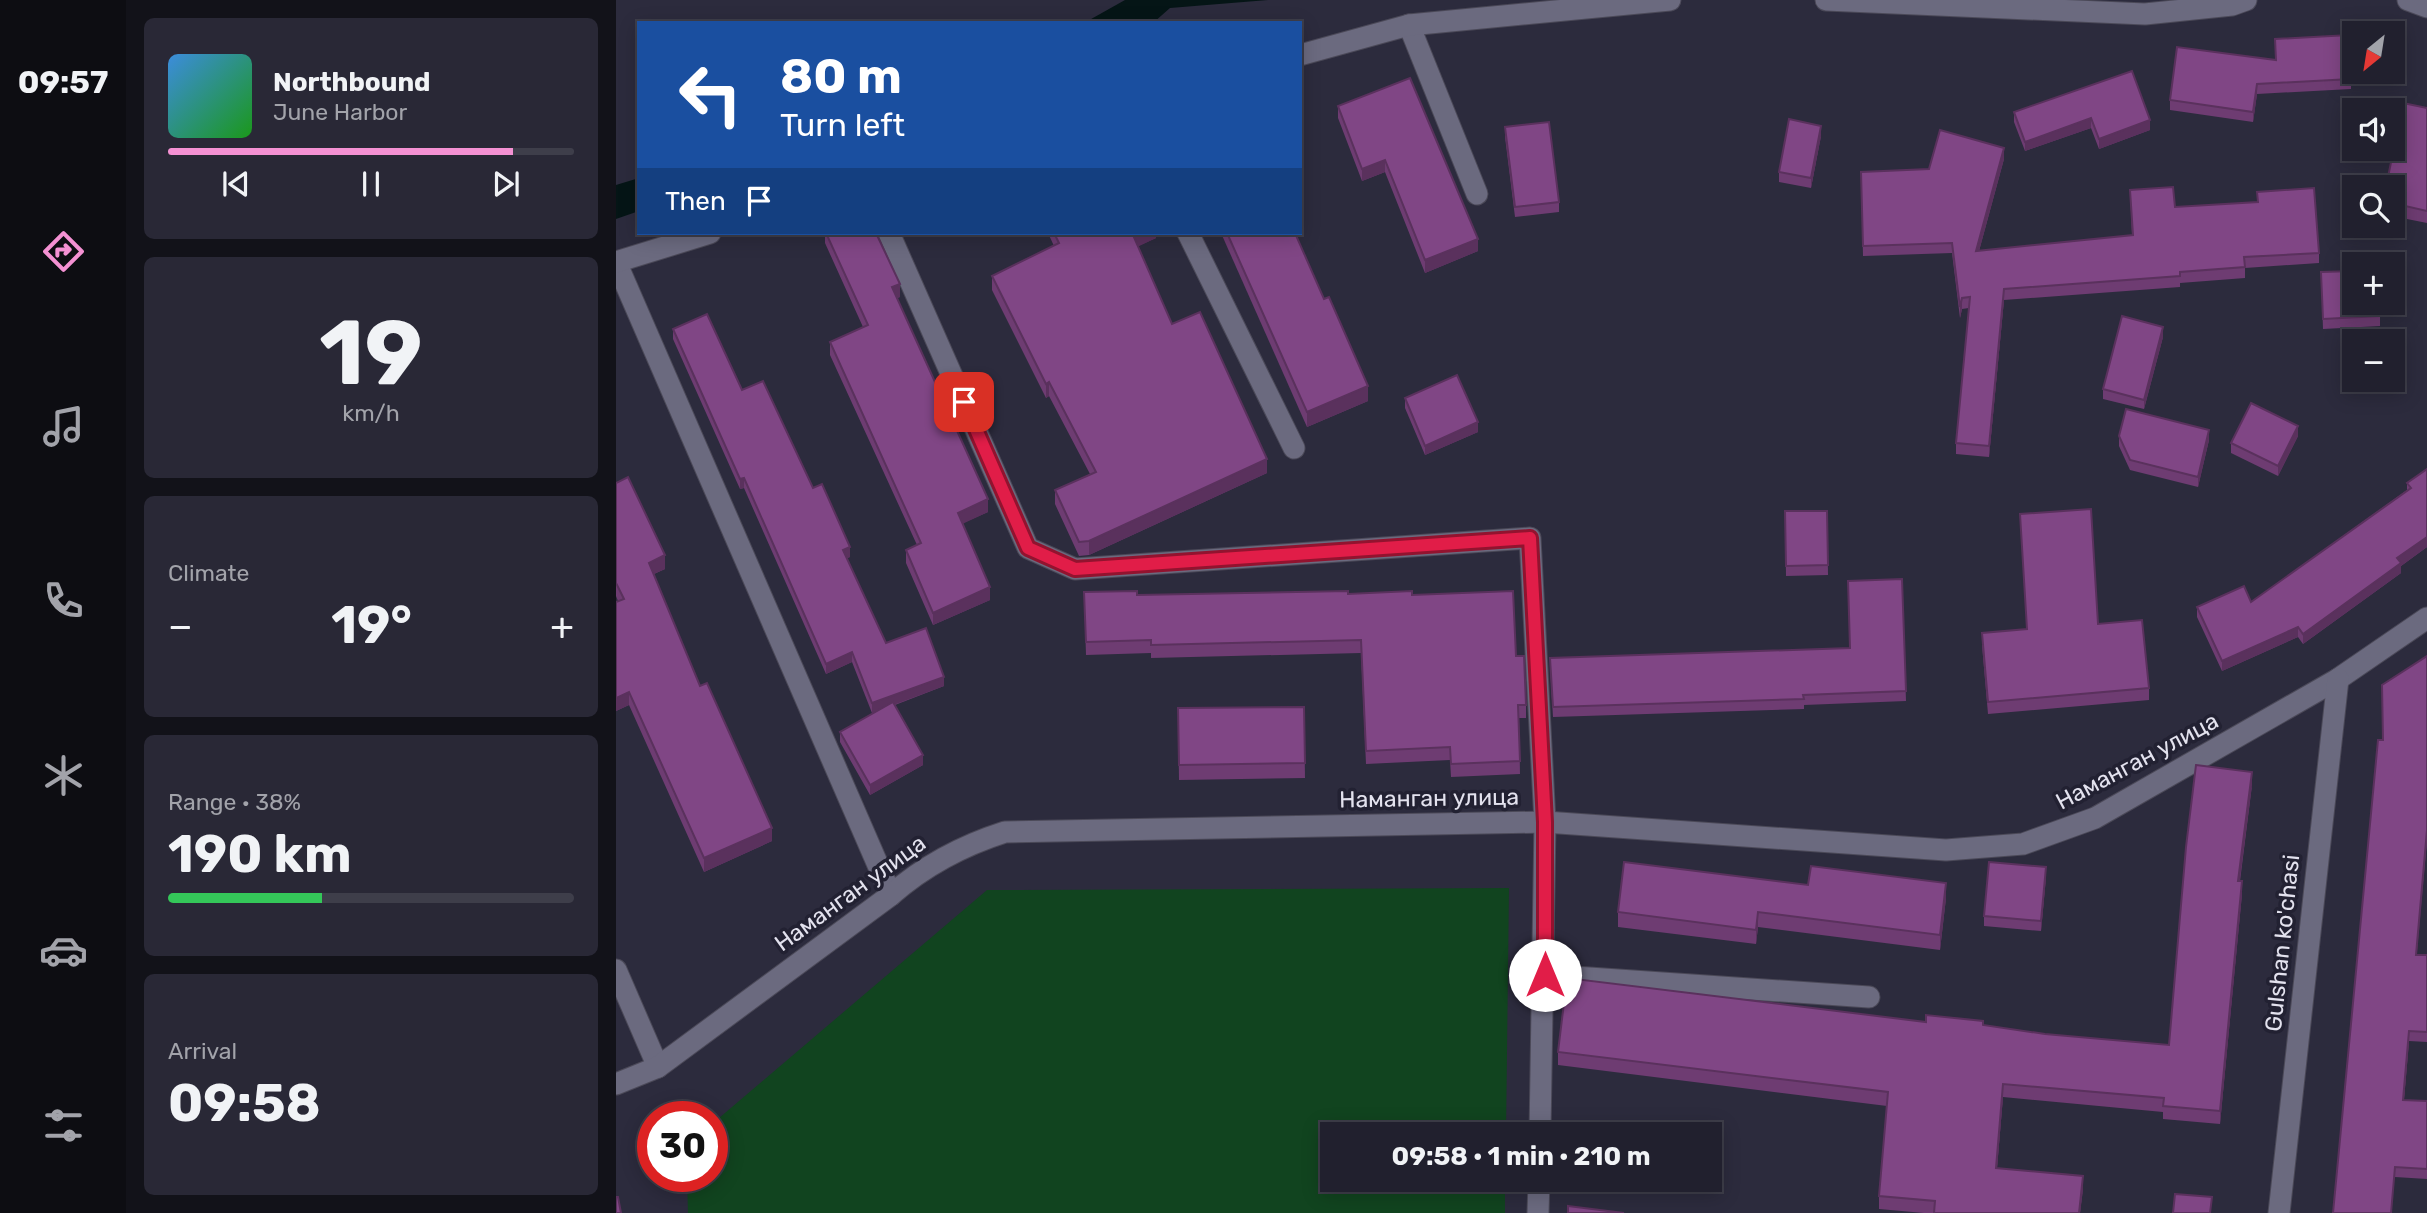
<!DOCTYPE html>
<meta charset="utf-8">
<style>
body{margin:0;font-family:Rubik,sans-serif;background:#292836;color:#f1f3f6;height:100vh;display:flex;flex-direction:column;font-size:26px;white-space:nowrap}
*{box-sizing:border-box;margin:0}
p{font-size:23px;color:#a2a3aa}
.icon{flex:none;width:38px;height:38px;fill:none;stroke:currentColor;stroke-width:2;stroke-linecap:round;stroke-linejoin:round}
.map{position:relative;flex:1;overflow:hidden}
.panel{display:flex;flex-direction:column;gap:18px;padding:18px;background:#121219;width:490px}
.panel>*{flex:none}
.guide{position:absolute;left:21px;top:21px;width:665px;height:214px;border-radius:0px;box-shadow:0 4px 18px #0003,0 0 0 2px #3e3e4a;background:#1a4fa0;color:#fff;overflow:hidden}
.needle{width:46px;rotate:210deg}
.fabs{position:absolute;left:1726px;top:21px;display:grid;gap:14px}
.fabs a{display:grid;place-items:center;width:63px;height:63px;border-radius:0px;background:#21202e;box-shadow:0 4px 18px #0003,0 0 0 2px #3e3e4a;font-size:35px}
.speed{position:absolute;left:21px;top:1101px;display:flex;gap:14px;font-size:35px;font-weight:700;text-align:center}
.speed>*{display:grid;place-content:center;width:91px;height:91px;border-radius:50%;background:#21202e;box-shadow:0 4px 18px #0003,0 0 0 2px #3e3e4a;line-height:1}
.speed .limit{border:10px solid #d22;background:#fff;color:#111}
.pin{position:absolute;display:grid;place-items:center;width:60px;height:60px;color:#fff;margin:-30px;border-radius:14px;box-shadow:0 4px 10px #0006}
.me{position:absolute;width:77px;margin:-38px;rotate:0deg;stroke-linejoin:round;filter:drop-shadow(0 0 5px #0008)}
.turn{display:flex;align-items:center;gap:24px;height:147px;padding:0 28px;font-size:32px}
.turn .icon{width:91px;height:91px;stroke-width:2.5}
.turn b{display:block;font-size:49px;line-height:60px}
.then{display:flex;align-items:center;height:66px;padding:0 28px;background:#0003;gap:14px;font-size:26px}
.big{font-size:52px;font-weight:700;line-height:1.1}
.panel .widget{flex:1;display:flex;flex-direction:column;justify-content:center;gap:10px;min-width:0;padding:0 24px;border-radius:10px;background:#292836}
.panel .dial{align-items:center;gap:0}
.dial b{font-size:91px;line-height:1}
.song{display:flex;align-items:center;gap:21px}
.cover{width:84px;height:84px;border-radius:10px;background:linear-gradient(135deg,hsl(210 70% 55%),hsl(120 70% 35%))}
.played{height:7px;border-radius:4px;background:linear-gradient(90deg,#f491d3 85%,#3e3e4a 85%)}
.keys{display:flex;justify-content:space-around;direction:ltr}
.heat{display:flex;justify-content:space-between;align-items:center;font-size:38px;direction:ltr}
.charge{height:10px;border-radius:5px;background:linear-gradient(90deg,#34c759 38%,#3e3e4a 0)}
.trip{position:absolute;left:704px;top:1122px;width:402px;height:70px;border-radius:0px;background:#21202e;box-shadow:0 4px 18px #0003,0 0 0 2px #3e3e4a;font-weight:700;line-height:70px;text-align:center}
main{display:flex;flex:1;min-height:0}
.tab-bar{display:flex;flex-direction:column;width:126px;justify-content:space-around;align-items:center;background:#0d0d12;color:#a2a3aa}
.tab-bar .icon{width:49px;height:49px}
.tab-bar .selected{color:#f491d3}
.tab-bar b{font-size:32px;color:#f1f3f6}
.map>svg:first-child{display:block}
.green{fill:#11441f}
.water{fill:#051516}
.lines{fill:none;stroke-linecap:round;stroke-linejoin:round}
.street-casing{stroke:#4b4958;stroke-width:23}
.secondary-casing{stroke:#4b4958;stroke-width:23}
.street{stroke:#6b6a7f;stroke-width:21}
.secondary{stroke:#6b6a7f;stroke-width:21}
.wall{fill:#6e3c72}
.shaded-wall{fill:#5a315d}
.building{fill:#804685;stroke:#5a315d;stroke-width:2}
.route-casing{stroke:#92132f;stroke-width:18}
.route{stroke:#e11d48;stroke-width:12}
.labels{text-anchor:middle;stroke-width:7;stroke-linejoin:round;paint-order:stroke}
.street-label{font-size:23px;fill:#e3e2ee;stroke:#222132}
</style>
<main>
<nav class="tab-bar">
<b>09:57</b>
<svg class="icon selected" aria-label="directions" viewBox="0 0 24 24"><path d="M12 3l9 9-9 9-9-9zM9 14v-3h6M13 9l2 2-2 2"/></svg>
<svg class="icon" aria-label="music" viewBox="0 0 24 24"><path d="M9 18V5l10-2v13"/><circle cx="6" cy="18" r="3"/><circle cx="16" cy="16" r="3"/></svg>
<svg class="icon" aria-label="phone" viewBox="0 0 24 24"><path d="M5 4h4l2 5-3 2q2 4 5 5l2-3 5 2v4C11 20 4 13 5 4z"/></svg>
<svg class="icon" aria-label="climate" viewBox="0 0 24 24"><path d="M12 3v18M4 7l16 10M4 17L20 7"/></svg>
<svg class="icon" aria-label="car" viewBox="0 0 24 24"><path d="M5 17H2v-5l4-1 3-4h7l3 4 3 1v5h-3M9 17h6M6 11h13"/><circle cx="7" cy="17" r="2"/><circle cx="17" cy="17" r="2"/></svg>
<svg class="icon" aria-label="filters" viewBox="0 0 24 24"><path d="M4 7h16M4 17h16"/><circle cx="9" cy="7" r="2"/><circle cx="15" cy="17" r="2"/></svg>
</nav>
<section class="panel">
<div class="widget">
<div class="song"><i class="cover"></i><div><b>Northbound</b><p>June Harbor</p></div></div>
<div class="played"></div>
<div class="keys"><svg class="icon" aria-label="previous" viewBox="0 0 24 24"><path d="M18 5L8 12l10 7zM5 5v14"/></svg><svg class="icon" aria-label="pause" viewBox="0 0 24 24"><path d="M8 5v14M16 5v14"/></svg><svg class="icon" aria-label="next" viewBox="0 0 24 24"><path d="M6 5l10 7-10 7zM19 5v14"/></svg></div>
</div>
<div class="widget dial"><b>19</b><p>km/h</p></div>
<div class="widget"><p>Climate</p>
<div class="heat"><a>−</a><b class="big">19°</b><a>+</a></div>
</div>
<div class="widget"><p>Range · 38%</p><b class="big">190 km</b><div class="charge"></div></div>
<div class="widget"><p>Arrival</p><b class="big">09:58</b></div>
</section>
<div class="map">
<svg width="1811" height="1213" viewBox="0 0 1811 1213">
<rect width="100%" height="100%" fill="#2c2b3d"/>
<!-- green -->
<path class="green" d="M893 888 890 1134H716V1180H889V1213H72L71 1176H96V1124L371 890Z"/>
<!-- water -->
<g class="water">
<path d="M509 0H652L554 8 537 23H468Z"/>
<path d="M23 178V211L0 219V185Z"/>
</g>
<g class="lines">
<!-- street casing -->
<g class="street-casing">
<g id="street">
<path d="M1210 0 1529 14 1616 5 1630 0"/>
<path d="M793 25 861 194"/>
<path d="M684 55 793 25 1054 0"/>
<path d="M273 233 412 548 459 569 914 538 929 822 924 1134"/>
<path d="M572 233 678 448"/>
<path d="M0 262 275 895"/>
<path d="M0 262 94 233"/>
<path d="M0 970 42 1067"/>
<path d="M929 975 1253 997"/>
<path d="M0 1084 42 1067 275 895C309 865 345 846 389 832L929 822 1330 850 1407 844 1479 818 1722 679 1811 618"/>
<path d="M922 1213 923 1180"/>
<path d="M1663 1213 1722 679"/>
</g>
</g>
<!-- secondary casing -->
<g class="secondary-casing">
<path id="secondary" d="M1792 0 1811 7"/>
</g>
<!-- street -->
<use href="#street" class="street"/>
<!-- secondary -->
<use href="#secondary" class="secondary"/>
</g>
<!-- wall -->
<g class="wall">
<path d="M1659 60 1735 79V89L1641 94 1637 122 1554 110V100Z"/>
<path d="M1516 71 1534 130 1483 149 1475 128 1409 151 1398 122V112Z"/>
<path d="M722 106 862 251 809 273 769 172 746 181 722 118Z"/>
<path d="M1811 108V223L1776 216V187Z"/>
<path d="M889 127 943 202V212L899 217 889 137Z"/>
<path d="M1205 136 1195 188 1163 182V172Z"/>
<path d="M1388 159 1363 251 1516 235 1514 190 1559 207 1641 202V192L1703 253V263L1629 268V278L1564 283V287L1388 300 1373 457 1340 454V443L1353 308 1346 309 1344 318 1336 253 1247 256 1245 172 1313 169Z"/>
<path d="M209 233H260L284 297 281 298 372 512 347 523 374 600 317 625 290 563V550L301 545 214 355V342L247 327 209 243Z"/>
<path d="M432 233H540V238L522 246 556 324 651 473 473 555 463 556 439 504V490L474 474 433 396 430 398 376 290V276L438 246Z"/>
<path d="M605 233H679L752 401 691 427Z"/>
<path d="M1705 272 1764 316V326L1707 329Z"/>
<path d="M57 329 126 390 197 488 234 557 231 558 270 643 328 686 279 705 307 765 254 795 224 742V732L260 712 256 713 236 662 210 674 128 488 124 489 57 339Z"/>
<path d="M1547 337 1528 409 1487 399V389Z"/>
<path d="M789 398 862 432 809 455 789 408Z"/>
<path d="M1503 436 1593 440 1582 487 1514 470 1503 446Z"/>
<path d="M1682 436 1662 476 1615 453V443Z"/>
<path d="M1811 469V547L1785 566V573L1687 644 1682 637 1606 671 1581 617V607L1635 602 1791 490V483Z"/>
<path d="M0 483 49 569 38 574 84 686 156 841 88 872 13 705 0 711V602L2 601 0 596Z"/>
<path d="M1169 511H1211L1212 575 1170 576Z"/>
<path d="M1404 514 1482 624 1533 688V700L1372 714 1366 645V633L1411 629Z"/>
<path d="M1286 579 1290 701 1188 705V709L937 717 934 667 1234 648Z"/>
<path d="M468 592 521 595 732 594 796 595 900 656 910 705V718H903L904 774 835 777 834 760 750 764 745 653 535 658V653L470 655Z"/>
<path d="M1811 656V840L1800 955H1811V1042L1793 1041 1788 1100 1811 1101V1179L1779 1177 1767 740Z"/>
<path d="M688 707 689 778 563 780 562 708Z"/>
<path d="M1636 785 1624 881 1626 894 1604 1124 1547 1119V1112L1387 1097 1381 1168 1467 1189 1464 1213H1308L1263 1209V1196L1271 1106 942 1065V1052L1310 1022 1367 1025 1429 1034 1553 1045Z"/>
<path d="M1430 877 1425 931 1368 926V916Z"/>
<path d="M1192 885 1330 898 1324 950 1142 927 1140 944 1002 927V912Z"/>
</g>
<!-- shaded-wall -->
<g class="shaded-wall">
<path d="M1641 84V94L1637 122V112Z"/>
<path d="M1475 118V128L1409 151V142Z"/>
<path d="M1534 120V130L1483 149V139Z"/>
<path d="M1205 126V136L1195 188V178Z"/>
<path d="M1388 148V159L1360 262V251Z"/>
<path d="M769 160V172L746 181V169Z"/>
<path d="M521 233H540V238L517 249V235Z"/>
<path d="M862 239V251L809 273V260Z"/>
<path d="M284 284V297L276 300V287Z"/>
<path d="M1388 289V300L1373 457V446Z"/>
<path d="M1346 298V309L1344 318V307Z"/>
<path d="M1547 327V337L1528 409V400Z"/>
<path d="M433 382V396L430 398V384Z"/>
<path d="M752 386V401L691 427V412Z"/>
<path d="M862 422V432L809 455V446Z"/>
<path d="M1682 426V436L1662 476V466Z"/>
<path d="M1593 430V440L1582 487V477Z"/>
<path d="M651 459V473L473 555V541Z"/>
<path d="M128 478V488L124 489V479Z"/>
<path d="M372 499V512L342 526V513Z"/>
<path d="M1811 537V547L1785 566V573L1687 644V634L1781 558Z"/>
<path d="M234 547V557L227 560V550Z"/>
<path d="M49 555V569L33 576V563Z"/>
<path d="M374 587V600L317 625V613Z"/>
<path d="M1682 627V637L1606 671V661Z"/>
<path d="M236 652V662L210 674V664Z"/>
<path d="M328 677V686L256 713V703Z"/>
<path d="M13 692V705L0 711V698Z"/>
<path d="M307 755V765L254 795V785Z"/>
<path d="M1636 772V785L1622 894V881Z"/>
<path d="M156 828V841L88 872V858Z"/>
<path d="M1811 830V840L1800 964V955Z"/>
<path d="M1430 867V877L1425 931V921Z"/>
<path d="M1626 881V894L1604 1124V1111Z"/>
<path d="M1330 883V898L1324 950V935Z"/>
<path d="M1142 912V927L1140 944V930Z"/>
<path d="M1793 1031V1041L1787 1110V1100Z"/>
<path d="M1387 1084V1097L1380 1181V1168Z"/>
<path d="M1467 1176V1189L1464 1213H1463Z"/>
</g>
<!-- building -->
<g class="building">
<path d="M1733 35 1735 79 1641 84 1637 112 1554 100 1561 47 1660 60 1659 39Z"/>
<path d="M1516 71 1534 120 1483 139 1475 118 1409 142 1398 112Z"/>
<path d="M794 78 862 239 809 260 769 160 746 169 722 106Z"/>
<path d="M1787 103 1811 108V211L1776 203V187H1770Z"/>
<path d="M1173 119 1205 126 1195 178 1163 172Z"/>
<path d="M933 122 943 202 899 207 889 127Z"/>
<path d="M1324 130 1388 148 1360 251 1517 235 1514 190 1557 187 1559 207 1642 202 1641 192 1698 188 1703 253 1628 257 1629 267 1564 272V276L1388 289 1373 446 1340 443 1354 297 1346 298 1344 307 1336 243 1247 246 1245 172 1313 169Z"/>
<path d="M210 233H260L284 284 276 287 372 499 342 513 374 587 317 613 290 550 305 543 214 342 252 325Z"/>
<path d="M438 233H521L517 235 556 324 584 312 651 459 473 541 463 542 439 490 480 472 433 382 430 384 376 276 443 243Z"/>
<path d="M611 233H679L708 299 713 297 752 386 691 412Z"/>
<path d="M1738 271V303H1763L1764 316 1707 319 1705 272Z"/>
<path d="M91 314 126 390 147 381 197 488 206 484 234 547 227 550 270 643 310 628 328 677 256 703 236 652 210 664 128 478 124 479 57 329Z"/>
<path d="M1506 316 1547 327 1528 400 1487 389Z"/>
<path d="M841 375 862 422 809 446 789 398Z"/>
<path d="M1635 403 1682 426 1662 466 1615 443Z"/>
<path d="M1510 409 1593 430 1582 477 1514 460 1503 436Z"/>
<path d="M1811 469V537L1781 558 1785 563 1687 634 1682 627 1606 661 1581 607 1628 586 1635 602 1795 488 1791 483Z"/>
<path d="M12 477 49 555 33 563 84 686 91 683 156 828 88 858 13 692 0 698V602L8 599 0 583V483Z"/>
<path d="M1475 509 1482 624 1526 620 1533 688 1372 702 1366 633 1411 629 1404 514Z"/>
<path d="M1169 511H1211L1212 565 1170 566Z"/>
<path d="M1286 579 1290 691 1187 695 1188 699 937 707 934 658 1234 648 1232 581Z"/>
<path d="M521 591V595L732 591V594L796 591V595L897 591 900 656H908L910 705H902L904 761 835 764 834 747 750 751 745 640 535 645V640L470 642 468 592Z"/>
<path d="M1811 656V830L1800 955H1811V1032L1793 1031 1787 1100 1811 1101V1169L1779 1167 1775 1213H1717L1762 740H1767L1766 685Z"/>
<path d="M277 702 307 755 254 785 224 732Z"/>
<path d="M688 707 689 763 563 765 562 708Z"/>
<path d="M1580 765 1636 772 1622 881H1626L1604 1111 1547 1106 1548 1098 1387 1084 1380 1168 1467 1176 1463 1213H1318L1319 1201 1263 1196 1272 1092 942 1052 951 978 1310 1022V1015L1367 1021V1025L1429 1034 1553 1045 1570 847Z"/>
<path d="M1008 862 1192 885 1195 866 1330 883 1324 935 1142 912 1140 930 1002 912Z"/>
<path d="M1373 862 1430 867 1425 921 1368 916Z"/>
<path d="M1559 1194 1596 1197 1594 1213H1557Z"/>
<path d="M0 1197H2L5 1213H0Z"/>
<path d="M952 1206 1008 1213H952Z"/>
</g>
<g class="lines">
<!-- route casing -->
<g class="route-casing">
<path id="route" d="M348 402 412 548 459 569 914 538 929 822V975"/>
</g>
<!-- route -->
<use href="#route" class="route"/>
</g>
<g class="labels">
<!-- street labels -->
<g class="street-label">
<text transform="translate(1521 761) rotate(-28)" y="8">Наманган улица</text>
<text transform="translate(813 798) rotate(-1)" y="8">Наманган улица</text>
<text transform="translate(234 893) rotate(-36)" y="8">Наманган улица</text>
<text transform="translate(1666 943) rotate(-84)" y="8">Gulshan ko'chasi</text>
</g>
</g>
</svg>
<div class="fabs">
<a><svg class="needle" viewBox="-14 -14 28 28"><path d="M0-13l5 13h-10z" fill="#e53935"/><path d="M0 13l5-13h-10z" fill="#a2a3aa"/></svg></a>
<a><svg class="icon" aria-label="sound" viewBox="0 0 24 24"><path d="M4 9h4l5-4v14l-5-4H4zM17 9q2 3 0 6"/></svg></a>
<a><svg class="icon" aria-label="search" viewBox="0 0 24 24"><circle cx="10" cy="10" r="6"/><path d="M15 15l6 6"/></svg></a>
<a>+</a>
<a>−</a>
</div>
<div class="speed"><div class="limit">30</div></div>
<div class="pin" style="left:348px;top:402px;background:#d93025"><svg class="icon" aria-label="arrive" viewBox="0 0 24 24"><path d="M6 21V4h12l-3 4 3 4H6"/></svg></div>
<svg class="me" style="left:929px;top:975px" viewBox="-20 -20 40 40"><circle r="19" fill="#fff"/><path d="M0-13L10 11 0 6-10 11z" fill="#e11d48"/></svg>
<div class="trip">09:58 · 1 min · 210 m</div>
<div class="guide">
<div class="turn"><svg class="icon" aria-label="left" viewBox="0 0 24 24"><path d="M17 20v-9H6M10 6l-5 5 5 5"/></svg><div><b>80 m</b>Turn left</div></div>
<div class="then">Then<svg class="icon" aria-label="arrive" viewBox="0 0 24 24"><path d="M6 21V4h12l-3 4 3 4H6"/></svg></div>
</div>
</div>
</main>
